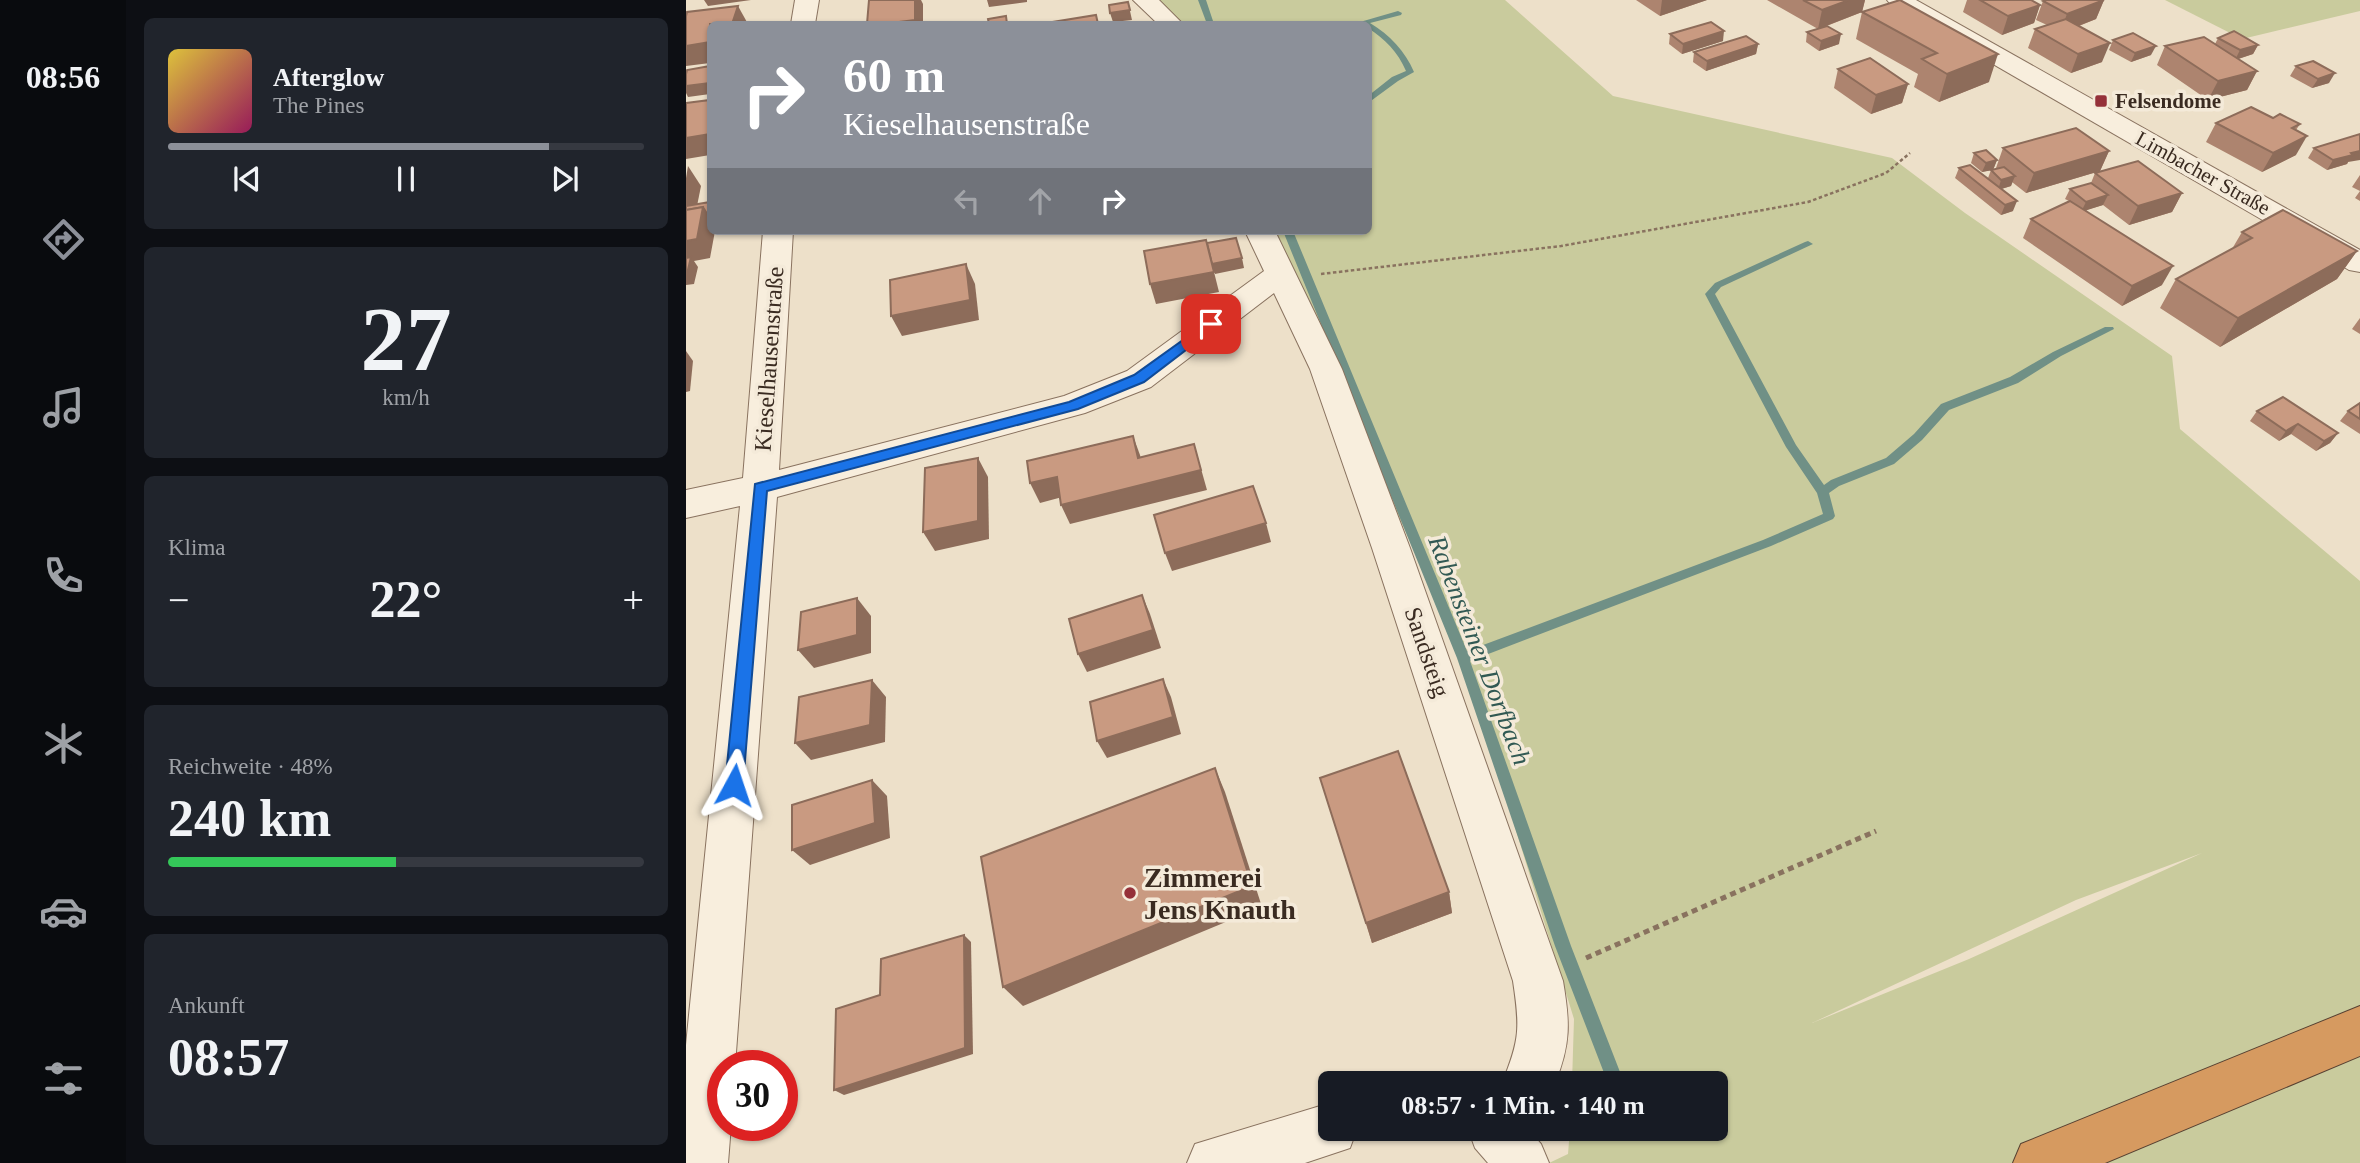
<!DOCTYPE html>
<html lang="de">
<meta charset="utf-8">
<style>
body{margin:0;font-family:Georgia,serif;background:#20242c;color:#f1f3f6;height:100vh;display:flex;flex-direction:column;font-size:26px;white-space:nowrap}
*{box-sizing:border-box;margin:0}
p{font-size:23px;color:#9ea1a6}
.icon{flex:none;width:38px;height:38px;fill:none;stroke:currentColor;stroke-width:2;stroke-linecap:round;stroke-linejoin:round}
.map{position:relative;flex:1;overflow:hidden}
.panel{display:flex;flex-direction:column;gap:18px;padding:18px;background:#0d0f14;width:560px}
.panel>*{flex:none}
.guide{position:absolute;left:21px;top:21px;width:665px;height:214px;border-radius:10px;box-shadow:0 2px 5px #0004;background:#8c9099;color:#fff;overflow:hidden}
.speed{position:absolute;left:21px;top:1050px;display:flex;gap:14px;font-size:35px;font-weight:700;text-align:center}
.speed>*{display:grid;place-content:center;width:91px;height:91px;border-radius:50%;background:#171b24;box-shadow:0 2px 5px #0004;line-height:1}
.speed .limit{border:10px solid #d22;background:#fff;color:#111}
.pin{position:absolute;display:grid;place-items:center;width:60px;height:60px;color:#fff;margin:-30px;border-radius:14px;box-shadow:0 4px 10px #0006}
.me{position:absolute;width:77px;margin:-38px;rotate:5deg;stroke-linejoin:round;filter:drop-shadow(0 0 5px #0008)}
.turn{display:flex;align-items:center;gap:24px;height:147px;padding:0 21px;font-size:32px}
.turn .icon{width:91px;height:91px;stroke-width:2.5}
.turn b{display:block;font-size:49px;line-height:60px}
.lanes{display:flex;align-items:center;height:66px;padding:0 21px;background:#0003;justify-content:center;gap:35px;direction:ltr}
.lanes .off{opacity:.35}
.big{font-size:52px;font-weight:600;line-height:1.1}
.panel .widget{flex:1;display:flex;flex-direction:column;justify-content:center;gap:10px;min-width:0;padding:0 24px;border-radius:10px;background:#20242c}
.panel .dial{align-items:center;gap:0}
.dial b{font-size:91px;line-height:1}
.song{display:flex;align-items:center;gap:21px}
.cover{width:84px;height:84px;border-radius:10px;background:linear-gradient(135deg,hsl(50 70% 55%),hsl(330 70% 35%))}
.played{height:7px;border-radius:4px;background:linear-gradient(90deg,#8c9099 80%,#363941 80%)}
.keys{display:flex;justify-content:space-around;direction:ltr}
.heat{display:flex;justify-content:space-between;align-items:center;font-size:38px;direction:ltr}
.charge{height:10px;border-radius:5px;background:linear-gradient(90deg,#34c759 48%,#363941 0)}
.trip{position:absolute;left:632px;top:1071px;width:410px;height:70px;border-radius:10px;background:#171b24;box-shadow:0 2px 5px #0004;font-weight:600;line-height:70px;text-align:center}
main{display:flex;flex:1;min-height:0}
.menu{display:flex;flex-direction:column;width:126px;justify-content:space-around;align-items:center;background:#090b0e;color:#9ea1a6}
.menu .icon{width:49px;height:49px}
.menu .active{color:#8c9099}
.menu b{font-size:32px;color:#f1f3f6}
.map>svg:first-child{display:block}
.green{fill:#c9cb9d;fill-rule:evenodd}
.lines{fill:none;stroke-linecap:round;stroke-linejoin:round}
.stream{fill:#709086;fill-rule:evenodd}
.minor-casing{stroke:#89725f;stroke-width:2}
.tertiary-casing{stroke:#89725f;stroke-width:2}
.motorway-casing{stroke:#574132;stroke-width:2}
.path-far1{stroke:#89725f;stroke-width:2.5;stroke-dasharray:3.5 2.5;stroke-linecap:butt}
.path{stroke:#89725f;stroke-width:5;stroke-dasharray:6 4.5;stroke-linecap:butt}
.minor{fill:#f8eedd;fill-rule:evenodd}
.tertiary{fill:#f8eedd;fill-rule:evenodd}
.motorway{fill:#d69a60;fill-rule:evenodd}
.wall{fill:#ad846f}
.shaded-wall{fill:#8d6c5a}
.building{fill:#c99a81;stroke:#8d6c5a;stroke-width:2}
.route{fill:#1a73e8;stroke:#114b97;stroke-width:2}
.poi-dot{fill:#953139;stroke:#f4ead9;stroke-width:2.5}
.labels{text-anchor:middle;stroke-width:7;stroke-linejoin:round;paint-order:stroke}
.far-poi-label{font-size:21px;font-weight:bold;fill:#3a2b21;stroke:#f4ead9;text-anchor:start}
.far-street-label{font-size:21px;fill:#3a2b21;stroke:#f4ead9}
.street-label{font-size:24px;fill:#3a2b21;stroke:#f4ead9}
.water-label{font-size:26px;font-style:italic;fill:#315953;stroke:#f4ead9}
.near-poi-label{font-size:28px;font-weight:bold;fill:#3a2b21;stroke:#f4ead9;text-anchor:start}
</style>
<main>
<nav class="menu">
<b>08:56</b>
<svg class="icon active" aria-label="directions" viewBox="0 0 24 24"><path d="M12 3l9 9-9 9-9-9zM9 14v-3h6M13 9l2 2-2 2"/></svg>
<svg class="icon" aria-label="music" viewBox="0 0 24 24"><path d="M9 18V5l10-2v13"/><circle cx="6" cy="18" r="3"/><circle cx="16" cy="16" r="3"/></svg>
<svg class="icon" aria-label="phone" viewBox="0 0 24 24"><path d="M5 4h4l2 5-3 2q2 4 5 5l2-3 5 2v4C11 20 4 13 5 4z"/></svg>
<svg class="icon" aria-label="climate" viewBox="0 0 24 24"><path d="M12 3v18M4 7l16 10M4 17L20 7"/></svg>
<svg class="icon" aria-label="car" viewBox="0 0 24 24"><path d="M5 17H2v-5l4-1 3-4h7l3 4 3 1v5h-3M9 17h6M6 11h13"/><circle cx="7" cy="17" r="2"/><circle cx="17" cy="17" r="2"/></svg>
<svg class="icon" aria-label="filters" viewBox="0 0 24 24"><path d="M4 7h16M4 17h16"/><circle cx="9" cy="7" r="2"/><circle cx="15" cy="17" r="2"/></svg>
</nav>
<section class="panel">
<div class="widget">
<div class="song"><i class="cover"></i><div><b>Afterglow</b><p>The Pines</p></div></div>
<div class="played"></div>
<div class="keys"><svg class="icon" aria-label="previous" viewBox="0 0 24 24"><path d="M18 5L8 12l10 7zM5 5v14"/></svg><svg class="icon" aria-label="pause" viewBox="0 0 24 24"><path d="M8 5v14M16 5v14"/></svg><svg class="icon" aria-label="next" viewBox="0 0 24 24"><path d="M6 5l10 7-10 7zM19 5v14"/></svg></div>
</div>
<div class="widget dial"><b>27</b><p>km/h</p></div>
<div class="widget"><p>Klima</p>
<div class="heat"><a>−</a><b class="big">22°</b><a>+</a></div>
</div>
<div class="widget"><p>Reichweite · 48%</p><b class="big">240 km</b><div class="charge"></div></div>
<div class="widget"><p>Ankunft</p><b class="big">08:57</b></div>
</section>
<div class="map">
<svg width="1674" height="1163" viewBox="0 0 1674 1163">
<rect width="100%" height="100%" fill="#ede0c9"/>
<!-- green -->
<g class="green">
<path d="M468 0H819L927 96 1206 158 1279 213 1486 356 1494 429 1674 581V1163H863L882 1154 884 1129H1029V1083H886L888 1019 777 658 583 231H682V24H489L485 16ZM1516 853 1283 959 1126 1023 1390 900Z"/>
<path d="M1479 0H1674V11L1556 39Z"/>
</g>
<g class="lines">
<!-- stream -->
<g class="stream">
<path d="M512 0H520L528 24H521Z"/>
<path d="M712 11 716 13 715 15 684 23C704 35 719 51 728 72L712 81 682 103V96L706 77 720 71C712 52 699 39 682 28V24H677L674 22Z"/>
<path d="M597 231H607L781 651 1077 540 1137 514 1131 493 1100 447 1019 294 1029 283 1119 242 1122 241 1127 244 1035 287 1029 294 1110 445 1138 485 1145 480 1200 458 1228 434 1255 404 1324 377 1367 352 1419 327H1427L1428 329 1375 356 1332 383 1263 410 1236 440 1208 464 1153 486 1143 493 1149 516 1147 519 1085 546 784 661 885 946 934 1072 944 1077 946 1083H922L920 1078 869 946 771 658Z"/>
</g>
<!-- minor casing -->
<g class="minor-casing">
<g id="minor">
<path d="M109 0H133L129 24H105Z"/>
<path d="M447 0H473L497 24H472Z"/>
<path d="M77 231H107L93 470 378 396 441 371 578 271 559 231H589L656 369 724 548 877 981C884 1022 885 1044 869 1083H816C834 1040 834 1027 827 981L686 548 624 369 588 293 465 387 399 413 91 497 49 1066H37V1125H45L42 1163H0V1045L54 506 0 518V490L57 478Z"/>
<path d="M644 1103V1129H671L664 1148 619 1163H501L509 1144Z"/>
<path d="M782 1129H842L855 1144 863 1163H802L789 1148Z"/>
</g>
</g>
<!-- tertiary casing -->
<g class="tertiary-casing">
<path id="tertiary" d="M1201 0H1230L1674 250V272L1663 270 1205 5Z"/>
</g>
<!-- motorway casing -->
<g class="motorway-casing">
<path id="motorway" d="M1674 1006V1056L1419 1163H1327L1335 1144Z"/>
</g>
<!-- path-far1 -->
<path class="path-far1" d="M635 274 875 246 1122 202 1200 173 1224 153"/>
<!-- path -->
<path class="path" d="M900 958 1190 831"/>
<!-- minor -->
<use href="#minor" class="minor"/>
<!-- tertiary -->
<use href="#tertiary" class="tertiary"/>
<!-- motorway -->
<use href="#motorway" class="motorway"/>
</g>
<!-- wall -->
<g class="wall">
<path d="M950 0H1021L974 16Z"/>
<path d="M1081 0H1179L1176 12 1133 29 1153 44 1133 51 1120 42 1121 32 1132 29Z"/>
<path d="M1281 0H1345L1354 5 1348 23 1316 35 1277 12Z"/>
<path d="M1418 0 1410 19 1393 26 1416 62 1385 73 1342 48 1349 29 1361 25 1350 20 1357 1Z"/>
<path d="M1176 12 1303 82 1253 102 1228 87 1232 74 1170 39Z"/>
<path d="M984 34 1037 41 996 54 983 44Z"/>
<path d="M1532 38 1572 45 1567 54 1552 59 1571 71 1561 90 1522 100 1471 65 1479 46 1529 44Z"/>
<path d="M1427 40 1465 55 1445 62 1423 50Z"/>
<path d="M1072 44 1070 54 1020 71 1007 62 1008 52Z"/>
<path d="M1610 66 1643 83 1626 88 1604 76Z"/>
<path d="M1152 69 1222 84 1216 103 1185 114 1148 88Z"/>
<path d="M1587 118 1614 124 1610 130V155L1576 172 1520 142 1530 123Z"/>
<path d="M1317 148 1423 151 1414 171 1340 193 1326 182 1325 186 1315 189 1327 211 1315 215 1269 178 1273 168 1302 178 1305 170 1296 172 1285 163 1288 153 1311 160 1307 170 1311 169 1310 168Z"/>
<path d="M1628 148 1662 162 1661 164 1641 170 1622 158Z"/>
<path d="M1409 173 1496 193 1486 212 1443 225 1417 205 1400 210 1476 285 1436 306 1337 238 1345 219 1383 201 1379 199 1384 189 1405 183Z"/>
<path d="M1674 175V201L1669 198 1674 191 1666 187Z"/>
<path d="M1556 232 1671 251 1651 279 1534 347 1474 308 1490 279 1546 249Z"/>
<path d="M1674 318V334L1666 329Z"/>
<path d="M1674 403V434L1654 421 1662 411Z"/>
<path d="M1571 411 1652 433 1644 443 1630 451 1605 434 1593 441 1564 421Z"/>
<path d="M634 778 763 892 766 913 686 943Z"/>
</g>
<!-- shaded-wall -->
<g class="shaded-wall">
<path d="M18 0H65L22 6Z"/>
<path d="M229 0H235L237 4V24H197Z"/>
<path d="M301 0H341V2L303 7Z"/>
<path d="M976 0H1021L974 16Z"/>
<path d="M1163 0H1179L1176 12 1132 29 1136 10Z"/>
<path d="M1418 0 1410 19 1374 33 1381 14Z"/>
<path d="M442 2 446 20 427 22 424 13Z"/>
<path d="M1354 5 1348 23 1316 35 1322 16Z"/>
<path d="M52 6 62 24H46Z"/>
<path d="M1038 31 1037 41 996 54 997 44Z"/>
<path d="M1155 34 1153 44 1133 51 1135 41Z"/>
<path d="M24 42V63L0 66V46Z"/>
<path d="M1424 43 1416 62 1385 73 1392 54Z"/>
<path d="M1072 44 1070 54 1020 71 1021 61Z"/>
<path d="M1572 45 1567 54 1549 60 1554 50Z"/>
<path d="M1470 46 1465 55 1445 62 1449 53Z"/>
<path d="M1312 54 1303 82 1253 102 1261 74Z"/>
<path d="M1571 71 1561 90 1522 100 1532 81Z"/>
<path d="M1649 73 1643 83 1626 88 1632 79Z"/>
<path d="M24 83V94L2 97 0 93V86Z"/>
<path d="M1222 84 1216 103 1185 114 1190 95Z"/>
<path d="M24 134V155L0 159V138Z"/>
<path d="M1621 136 1610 155 1576 172 1587 153Z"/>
<path d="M1423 151 1414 171 1340 193 1348 173Z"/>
<path d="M1674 151V160L1662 162 1661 164 1641 170 1647 160 1665 153Z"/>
<path d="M1311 160 1307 170 1296 172 1300 163Z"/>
<path d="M2 166 15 186 11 206 0 208V178Z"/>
<path d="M1329 176 1325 186 1312 190 1315 180Z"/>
<path d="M1496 193 1486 212 1443 225 1452 206Z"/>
<path d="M1422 195 1417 205 1395 212 1400 202Z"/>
<path d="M1331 201 1327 211 1315 215 1319 205Z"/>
<path d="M17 207 24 217V231H29L24 258 8 261 12 267 8 284 0 285V241Z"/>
<path d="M520 240 533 292 470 304 464 284Z"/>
<path d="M1671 251 1651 279 1534 347 1552 318Z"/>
<path d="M556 258 558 268 529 274 526 264Z"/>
<path d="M280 264 289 284 293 320 216 336 205 316Z"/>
<path d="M1487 266 1476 285 1436 306 1446 286Z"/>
<path d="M0 351 7 361 4 391 0 392Z"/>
<path d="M1612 424 1605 434 1593 441 1600 431Z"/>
<path d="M1652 433 1644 443 1630 451 1638 441Z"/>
<path d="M447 436 454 455 459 477 452 458Z"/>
<path d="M508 444 521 490 384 524 375 505Z"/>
<path d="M292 458 302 477 303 539 249 551 237 532Z"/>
<path d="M371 477 380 496 354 503 344 483Z"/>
<path d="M580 523 585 542 486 571 479 553Z"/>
<path d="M456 595 464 614 475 648 401 672 392 654Z"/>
<path d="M171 598 185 616V653L128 668 112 650Z"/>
<path d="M477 679 485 697 495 734 421 758 411 741Z"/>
<path d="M186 680 200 697 199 742 125 760 109 743Z"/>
<path d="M529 768 539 792 576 907 337 1006 317 987Z"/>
<path d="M186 780 201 796 204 838 124 865 106 850Z"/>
<path d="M763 892 766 913 686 943 680 923Z"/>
<path d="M278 935 285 942 287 1054 158 1095 148 1090Z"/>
</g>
<!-- building -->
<g class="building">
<path d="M183 0H229V20L197 24H181Z"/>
<path d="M1117 0H1163L1136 10Z"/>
<path d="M1214 0 1312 54 1261 74 1236 59 1251 53 1176 12Z"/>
<path d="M1294 0H1345L1354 5 1322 16Z"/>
<path d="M1360 0H1418L1381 14 1357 1Z"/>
<path d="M442 2 444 10 424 13 423 5Z"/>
<path d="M52 6 46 24H24V42L0 46V16L1 12Z"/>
<path d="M410 15 412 24H354Z"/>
<path d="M320 16 321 24H303L302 19Z"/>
<path d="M1380 19 1424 43 1392 54 1349 29Z"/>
<path d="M1025 22 1038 31 997 44 984 34Z"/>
<path d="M1141 26 1155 34 1135 41 1121 32Z"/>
<path d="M1548 31 1572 45 1554 50 1532 38Z"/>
<path d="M1447 33 1470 46 1449 53 1427 40Z"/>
<path d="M1060 36 1072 44 1021 61 1008 52Z"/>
<path d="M1518 37 1571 71 1532 81 1479 46Z"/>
<path d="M1184 58 1222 84 1190 95 1152 69Z"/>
<path d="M1627 61 1649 73 1632 79 1610 66Z"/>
<path d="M24 66V83L0 86V74L1 70Z"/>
<path d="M24 100V134L0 138V103Z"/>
<path d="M1565 107 1587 118 1594 114 1614 124 1606 128 1621 136 1587 153 1530 123Z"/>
<path d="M1390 128 1423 151 1348 173 1317 148Z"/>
<path d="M1674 134V151L1665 153 1667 155 1647 160 1628 148Z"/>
<path d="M1300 150 1311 160 1300 163 1288 153Z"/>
<path d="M1452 161 1496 193 1452 206 1409 173Z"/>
<path d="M1284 165 1331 201 1319 205 1273 168Z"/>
<path d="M1318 167 1329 176 1315 180 1305 170Z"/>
<path d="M1405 183 1422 195 1400 202 1384 189Z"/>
<path d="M1384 201 1487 266 1446 286 1345 219Z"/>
<path d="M24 202V217H23L17 207 0 210V206Z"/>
<path d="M17 207 11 239 0 241V210Z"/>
<path d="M1597 210 1671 251 1552 318 1490 279 1566 238 1556 232Z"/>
<path d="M550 238 556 258 526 264 521 243Z"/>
<path d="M520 240 528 272 464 284 458 251Z"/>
<path d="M5 257 1 274H0V258Z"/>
<path d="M280 264 284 300 205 316 204 280Z"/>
<path d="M1597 397 1652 433 1638 441 1612 424 1600 431 1571 411Z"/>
<path d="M1674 403V419L1662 411Z"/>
<path d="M447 436 452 458 508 444 515 470 375 505 371 477 344 483 341 461Z"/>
<path d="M292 458V521L237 532 239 468Z"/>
<path d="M567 486 580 523 479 553 468 515Z"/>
<path d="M456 595 467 630 392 654 383 619Z"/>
<path d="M171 598V635L112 650 115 612Z"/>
<path d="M477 679 487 717 411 741 404 702Z"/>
<path d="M186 680 184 725 109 743 113 697Z"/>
<path d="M712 751 763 892 680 923 634 778Z"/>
<path d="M529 768 566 886 317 987 295 857Z"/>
<path d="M186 780 189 823 106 850V805Z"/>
<path d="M278 935 279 1048 148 1090 150 1009 194 995 195 959Z"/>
</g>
<!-- route -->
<path class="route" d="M525 320 532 324 530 327 458 382 392 409 81 491 57 785 54 791 48 793 41 791 39 785 69 484 383 402 448 375Z"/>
<!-- markers -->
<g class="poi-dot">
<rect x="1408" y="94" width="14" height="14" rx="3.5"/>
<circle cx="444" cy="893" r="7"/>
</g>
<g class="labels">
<!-- far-poi labels -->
<g class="far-poi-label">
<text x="1429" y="108">Felsendome</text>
</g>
<!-- far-street labels -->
<g class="far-street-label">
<text transform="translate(1517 173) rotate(29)" y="7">Limbacher Straße</text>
</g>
<!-- street labels -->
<g class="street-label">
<text transform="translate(83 359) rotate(-86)" y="8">Kieselhausenstraße</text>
<text transform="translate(741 652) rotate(71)" y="8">Sandsteig</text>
</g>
<!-- water labels -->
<g class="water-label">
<text transform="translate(794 650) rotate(69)" y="9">Rabensteiner Dorfbach</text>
</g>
<!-- near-poi labels -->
<g class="near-poi-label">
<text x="458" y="887">Zimmerei<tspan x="458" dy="32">Jens Knauth</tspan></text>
</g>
</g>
</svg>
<div class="speed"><div class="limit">30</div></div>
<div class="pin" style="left:525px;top:324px;background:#d93025"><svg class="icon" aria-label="arrive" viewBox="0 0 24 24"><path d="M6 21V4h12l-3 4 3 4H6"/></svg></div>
<svg class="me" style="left:48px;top:785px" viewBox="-20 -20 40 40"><path d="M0-17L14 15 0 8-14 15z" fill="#1a73e8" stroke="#fff" stroke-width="4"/></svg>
<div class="trip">08:57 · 1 Min. · 140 m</div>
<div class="guide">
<div class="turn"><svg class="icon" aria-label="right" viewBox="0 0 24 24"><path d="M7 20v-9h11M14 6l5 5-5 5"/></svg><div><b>60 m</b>Kieselhausenstraße</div></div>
<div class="lanes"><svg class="icon off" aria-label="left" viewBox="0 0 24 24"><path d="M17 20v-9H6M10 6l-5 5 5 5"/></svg><svg class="icon off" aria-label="ahead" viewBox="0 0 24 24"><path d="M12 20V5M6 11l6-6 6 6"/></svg><svg class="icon" aria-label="right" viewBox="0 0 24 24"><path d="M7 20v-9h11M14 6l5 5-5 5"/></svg></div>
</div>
</div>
</main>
